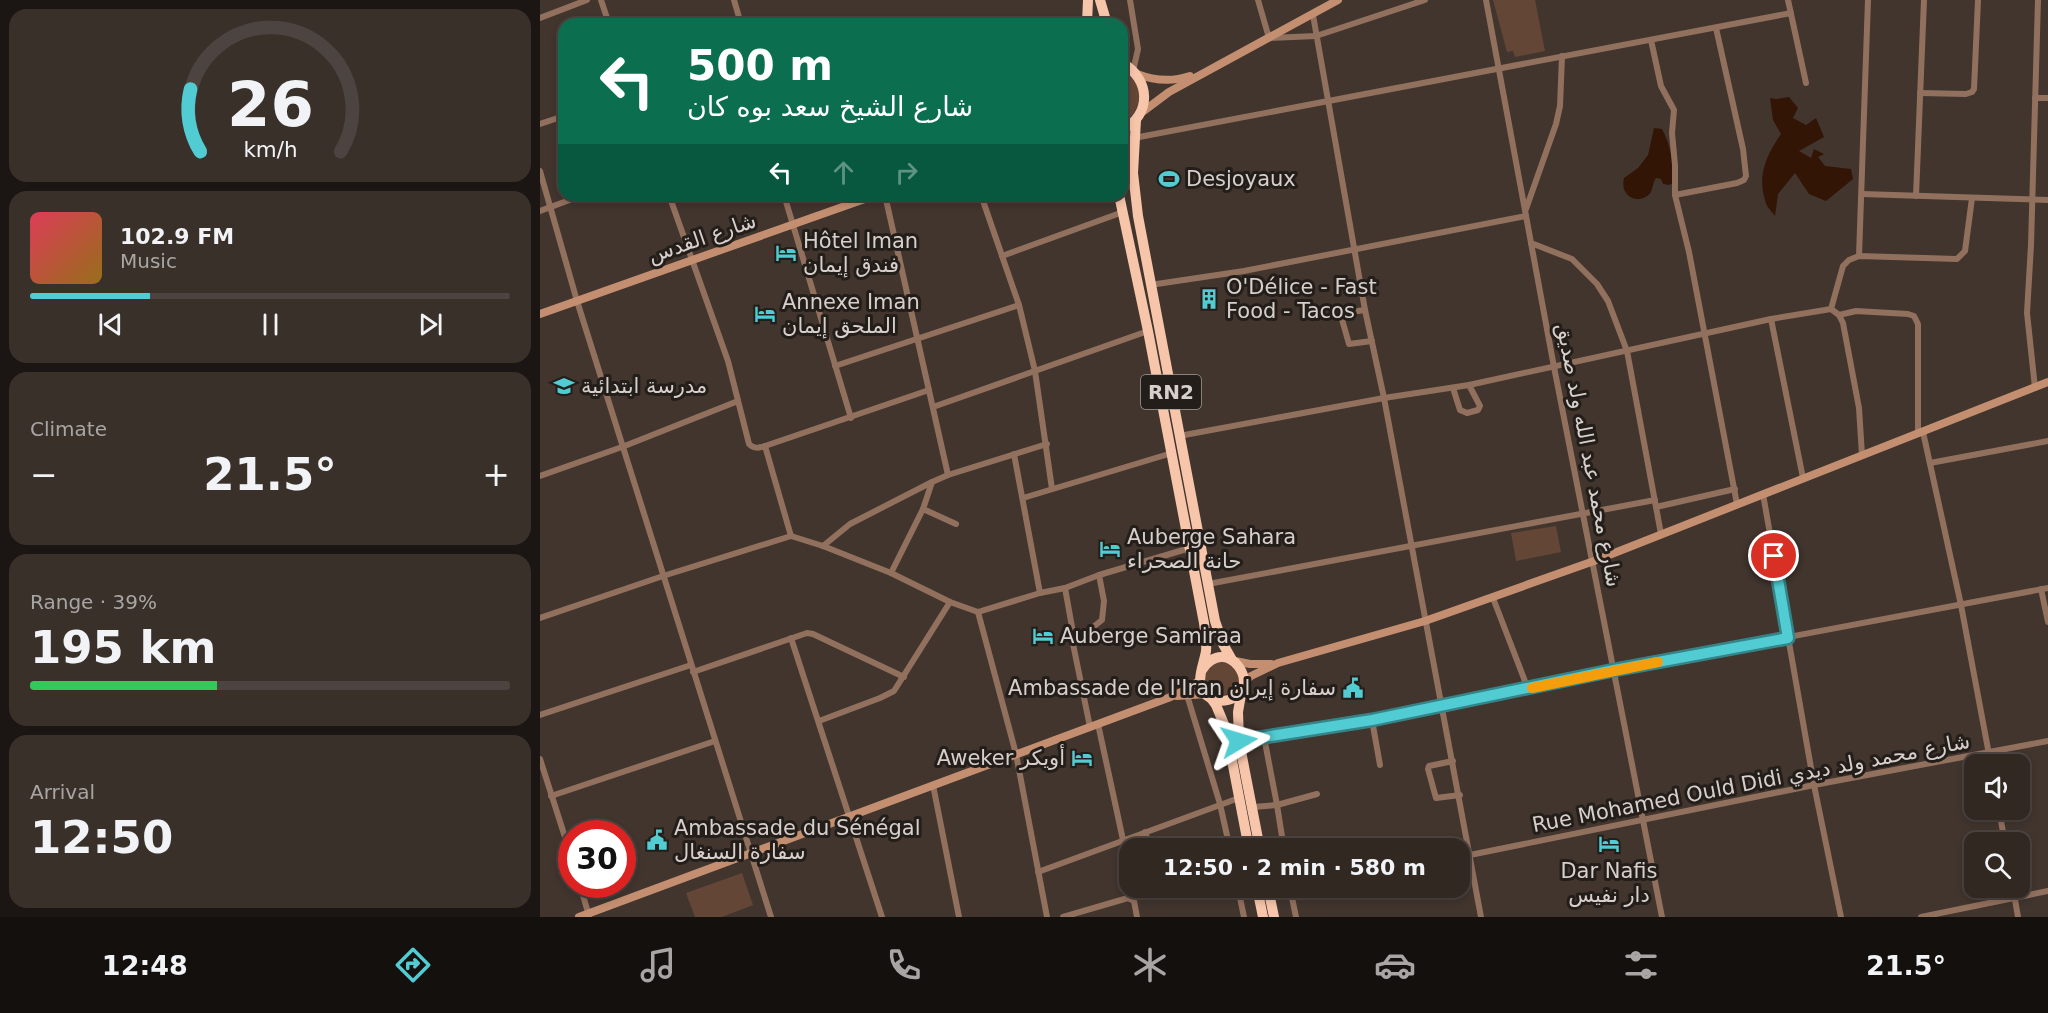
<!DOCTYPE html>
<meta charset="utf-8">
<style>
body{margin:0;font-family:"DejaVu Sans","Noto Sans Arabic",sans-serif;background:#39302a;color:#f1f3f6;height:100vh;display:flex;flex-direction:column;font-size:22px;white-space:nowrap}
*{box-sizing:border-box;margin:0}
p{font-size:20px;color:#a8a6a5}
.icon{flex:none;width:33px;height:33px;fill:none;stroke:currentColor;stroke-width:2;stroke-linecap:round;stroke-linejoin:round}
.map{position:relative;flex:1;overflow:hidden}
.drawer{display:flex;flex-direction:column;gap:9px;padding:9px;background:#1b1613;width:540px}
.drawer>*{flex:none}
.guide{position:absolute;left:18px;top:18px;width:570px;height:183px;border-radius:18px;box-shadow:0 3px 9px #0003,0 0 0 2px #4c4440;background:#0b6e4f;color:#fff;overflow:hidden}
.fabs{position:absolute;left:1424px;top:754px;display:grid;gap:12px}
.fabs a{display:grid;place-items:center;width:66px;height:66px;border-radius:12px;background:#312822;box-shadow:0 3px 9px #0003,0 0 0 2px #4c4440;font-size:30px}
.speed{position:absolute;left:18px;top:820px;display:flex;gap:12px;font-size:30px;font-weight:700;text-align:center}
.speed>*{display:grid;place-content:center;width:78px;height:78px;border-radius:50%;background:#312822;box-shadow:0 3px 9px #0003,0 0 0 2px #4c4440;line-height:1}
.speed .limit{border:9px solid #d22;background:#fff;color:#111}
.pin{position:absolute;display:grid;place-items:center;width:51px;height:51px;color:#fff;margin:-26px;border:3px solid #fff;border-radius:50%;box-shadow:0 2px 6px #0007}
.me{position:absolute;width:66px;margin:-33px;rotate:83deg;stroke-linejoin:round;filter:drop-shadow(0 0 4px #0008)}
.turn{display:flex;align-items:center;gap:21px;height:126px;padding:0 30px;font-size:27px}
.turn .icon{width:78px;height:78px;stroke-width:2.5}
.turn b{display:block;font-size:42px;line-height:51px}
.lanes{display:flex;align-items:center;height:57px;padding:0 30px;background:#0003;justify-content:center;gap:30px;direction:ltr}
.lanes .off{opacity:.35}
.big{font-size:45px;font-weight:700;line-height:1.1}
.drawer .card{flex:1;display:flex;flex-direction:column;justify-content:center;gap:9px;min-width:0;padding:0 21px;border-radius:18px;background:#39302a}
.drawer .dial{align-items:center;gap:0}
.dial svg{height:156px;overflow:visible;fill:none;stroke:#4c4440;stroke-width:7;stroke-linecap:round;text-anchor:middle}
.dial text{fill:#f1f3f6;stroke:none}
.song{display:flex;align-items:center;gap:18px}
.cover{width:72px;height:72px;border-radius:9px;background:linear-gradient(135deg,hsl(350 70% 55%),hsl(40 70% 35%))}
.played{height:6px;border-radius:3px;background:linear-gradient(90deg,#51ccd2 25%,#4c4440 25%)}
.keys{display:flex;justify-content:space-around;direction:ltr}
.heat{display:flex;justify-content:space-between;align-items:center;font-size:33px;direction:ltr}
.charge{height:9px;border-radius:4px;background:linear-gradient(90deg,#34c759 39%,#4c4440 0)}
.trip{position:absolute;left:579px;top:838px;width:351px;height:60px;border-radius:18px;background:#312822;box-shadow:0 3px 9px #0003,0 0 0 2px #4c4440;font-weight:700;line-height:60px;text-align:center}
.tab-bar{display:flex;height:96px;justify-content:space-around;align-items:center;background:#14100e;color:#a8a6a5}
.tab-bar .icon{width:42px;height:42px}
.tab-bar .current{color:#51ccd2}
.tab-bar b{font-size:27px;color:#f1f3f6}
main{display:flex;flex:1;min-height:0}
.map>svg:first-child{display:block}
.green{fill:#644636}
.water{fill:#321505}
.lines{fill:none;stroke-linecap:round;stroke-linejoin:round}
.street{stroke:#92705e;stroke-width:6}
.secondary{stroke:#c48f71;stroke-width:8}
.highway{stroke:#f7c5aa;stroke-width:10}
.route-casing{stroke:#358588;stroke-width:15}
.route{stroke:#51ccd2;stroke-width:10}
.slow{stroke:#f59e0b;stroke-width:10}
.labels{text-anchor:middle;stroke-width:6;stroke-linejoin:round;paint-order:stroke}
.shield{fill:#231e1a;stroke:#a19a96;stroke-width:1.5}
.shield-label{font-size:20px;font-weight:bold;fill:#d7cfcb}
.poi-label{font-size:21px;fill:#d7cfcb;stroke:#231e1a;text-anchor:start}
.street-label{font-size:21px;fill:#d7cfcb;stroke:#231e1a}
</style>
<main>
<section class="drawer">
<div class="card dial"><svg viewBox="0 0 100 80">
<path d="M14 69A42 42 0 1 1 86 69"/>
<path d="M14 69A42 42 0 0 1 9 37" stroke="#51ccd2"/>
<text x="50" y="56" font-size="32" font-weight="700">26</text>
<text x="50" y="72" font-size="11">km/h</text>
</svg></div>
<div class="card">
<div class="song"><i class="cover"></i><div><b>102.9 FM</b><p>Music</p></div></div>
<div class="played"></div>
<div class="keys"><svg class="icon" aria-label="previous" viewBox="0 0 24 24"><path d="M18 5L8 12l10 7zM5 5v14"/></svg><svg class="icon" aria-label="pause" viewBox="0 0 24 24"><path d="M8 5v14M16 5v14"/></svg><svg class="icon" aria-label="next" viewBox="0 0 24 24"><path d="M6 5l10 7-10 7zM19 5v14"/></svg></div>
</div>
<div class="card"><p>Climate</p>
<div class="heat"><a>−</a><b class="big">21.5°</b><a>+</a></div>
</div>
<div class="card"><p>Range · 39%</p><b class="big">195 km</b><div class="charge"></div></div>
<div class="card"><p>Arrival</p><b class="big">12:50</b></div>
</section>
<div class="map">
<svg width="1508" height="917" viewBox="0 0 1508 917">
<rect width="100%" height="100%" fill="#41352e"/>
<!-- green -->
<g class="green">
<path d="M953 0H995L1005 51 975 57 973 51 967 52Z"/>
<path d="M582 67C606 87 604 106 582 126Z"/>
<path d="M1016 526 1021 552 976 561 971 533Z"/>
<path d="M676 662 693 664 700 679C690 704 663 700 665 674Z"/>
<path d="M202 873 213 905 182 917H155L146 893Z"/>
</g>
<!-- water -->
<g class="water">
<path d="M1249 97 1258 108 1253 118 1266 125 1276 118 1284 137 1259 151 1271 158 1274 149 1284 154 1278 157 1285 166 1311 169 1313 179 1286 201 1269 194 1255 173 1238 194 1235 216C1231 211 1226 206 1225 200 1217 175 1227 154 1241 134L1233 120 1230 98 1236 99Z"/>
<path d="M1114 128 1122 129C1130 143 1135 167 1133 183L1129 185 1123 184 1121 179 1116 178C1113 182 1113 187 1111 192 1101 206 1079 198 1084 178L1098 168 1108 155Z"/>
</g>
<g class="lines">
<!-- street -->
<g class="street">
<path d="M61 0 69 24"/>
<path d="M194 0 201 24"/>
<path d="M590 0 598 49 593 71"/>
<path d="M718 0 729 38 776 36 885 0"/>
<path d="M946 0 1014 367 1122 917"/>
<path d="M1248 0 1266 83"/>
<path d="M773 15 825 310 844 398 941 917"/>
<path d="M0 18 47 0"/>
<path d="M1111 40 1121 86 1134 110 1132 133 1135 165V195L1149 252 1197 504"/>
<path d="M1380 93 1426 94 1432 92 1434 89 1438 0"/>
<path d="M1495 98H1508"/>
<path d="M0 124 24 116"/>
<path d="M594 138 1251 13"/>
<path d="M0 171 37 301 231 917"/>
<path d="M1322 194 1508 200"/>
<path d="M129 195 188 361 209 444C214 449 218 448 225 446L389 390"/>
<path d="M244 195 311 418"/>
<path d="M345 195 408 475"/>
<path d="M441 195 479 305 495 371 512 489"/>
<path d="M1135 195 1197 183 1204 180 1206 176 1203 149 1176 28"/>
<path d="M1376 196 1384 0"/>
<path d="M986 209 1016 124 1020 106 1022 56"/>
<path d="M0 211 43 195"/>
<path d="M991 243 1032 259 1057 284 1068 301 1087 351 1121 534"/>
<path d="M462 256 583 212"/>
<path d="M1319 256 1328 0"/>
<path d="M610 285 704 271 986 216"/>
<path d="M1291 309 1303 266 1309 260 1319 256 1417 259 1425 251 1432 198"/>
<path d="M825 310 803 313 801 316 809 344 832 341"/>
<path d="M1299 315 1316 311 1368 314 1374 316 1378 324V434"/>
<path d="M1231 319 1263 478"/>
<path d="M295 366 479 305"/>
<path d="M913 388 920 410 927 413 938 410 940 406 929 385"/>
<path d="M1495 388 1487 313 1491 245 1498 0"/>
<path d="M393 407 608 331"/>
<path d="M1383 432 1421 605 1451 765"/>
<path d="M639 436 844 398 929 385 1231 319 1291 309 1299 315 1303 323 1319 408 1322 455"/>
<path d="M225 446 251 536"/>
<path d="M474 454 500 593"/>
<path d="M1390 463 1508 441"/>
<path d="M0 476 82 447 198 401"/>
<path d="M1223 494 1274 785 1301 917"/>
<path d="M483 498 632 453"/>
<path d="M1116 507 1195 489"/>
<path d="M383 509 416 524"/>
<path d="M283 546 310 524 392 482 408 475 507 444"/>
<path d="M351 573 383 509 392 482"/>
<path d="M668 584 1115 500"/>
<path d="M525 588 532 627V639L550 727"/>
<path d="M1501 589 1508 622"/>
<path d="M953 598 988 689"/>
<path d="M438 612 476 754 507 917"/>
<path d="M0 618 123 576 251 536 283 546 351 573 410 602 438 612 500 593 525 588 559 575 650 548"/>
<path d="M251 638 342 917"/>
<path d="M532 639 543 635 562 620 564 601 559 575"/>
<path d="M153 672 267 633 273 634 364 677"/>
<path d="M647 695 680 804 690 849"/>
<path d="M0 715 151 665"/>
<path d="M832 720 840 765"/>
<path d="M279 721 340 698 354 691 410 602"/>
<path d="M558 724 583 840"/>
<path d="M724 737 737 805 777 794"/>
<path d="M699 741 832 720 1074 670 1508 588"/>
<path d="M0 759 32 859"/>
<path d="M913 761 889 766 888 769 896 798 920 795"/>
<path d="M393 785 419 917"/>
<path d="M11 796 175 741"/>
<path d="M713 807 737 805 744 849"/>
<path d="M1459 810 1465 843"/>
<path d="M605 832 611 849"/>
<path d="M920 857 1274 785 1508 741"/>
<path d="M498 872 699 798"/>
<path d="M40 885 49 916"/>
<path d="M698 888 704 917"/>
<path d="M750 888 756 917"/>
<path d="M1473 888 1478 917"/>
<path d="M729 894 758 888"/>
<path d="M523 917 588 898 594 901 597 917"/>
<path d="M1381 917 1508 891"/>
</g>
<!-- secondary -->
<g class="secondary">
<path d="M597 74C615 81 632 82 650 76"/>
<path d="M601 113 629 92 798 0"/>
<path d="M0 314 336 195"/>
<path d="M695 661 710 664H731"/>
<path d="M704 682 711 676 738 663 885 621 1054 561 1508 382"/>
<path d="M637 696 666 694"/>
<path d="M39 917 628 698 646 690 660 680"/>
</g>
<!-- highway -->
<g class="highway">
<path d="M560 0 567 24"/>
<path d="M547 24 548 0"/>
<path d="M582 63C611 79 612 115 582 130"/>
<path d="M596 120 593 173 598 216 675 621 683 644 692 660"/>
<path d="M579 195 608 331 664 623C665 632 667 642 666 651 664 665 654 682 666 695 672 700 680 702 688 700 726 689 687 632 662 670"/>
<path d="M702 689 698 712 699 741 720 849"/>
<path d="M671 698 676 705 686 729 709 849"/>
<path d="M717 888 723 917"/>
<path d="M728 888 734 917"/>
</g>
</g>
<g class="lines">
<!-- route casing -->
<g class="route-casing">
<path id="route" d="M699 741 832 720 1074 670 1248 638 1234 556"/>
</g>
<!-- route -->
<use href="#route" class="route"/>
<!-- slow -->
<path class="slow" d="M992 688 1118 662"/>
</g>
<!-- icons -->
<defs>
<g id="stadium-bare" transform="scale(1.62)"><path d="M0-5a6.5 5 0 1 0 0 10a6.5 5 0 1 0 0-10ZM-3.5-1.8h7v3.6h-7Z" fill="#51ccd2" stroke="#231e1a" stroke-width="2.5" paint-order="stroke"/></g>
<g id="hotel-bare" transform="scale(1.62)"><path d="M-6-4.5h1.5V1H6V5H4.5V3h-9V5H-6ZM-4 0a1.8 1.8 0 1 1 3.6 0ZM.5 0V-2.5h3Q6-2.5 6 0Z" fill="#51ccd2" stroke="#231e1a" stroke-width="2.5" paint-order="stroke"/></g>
<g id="building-bare" transform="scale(1.62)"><path d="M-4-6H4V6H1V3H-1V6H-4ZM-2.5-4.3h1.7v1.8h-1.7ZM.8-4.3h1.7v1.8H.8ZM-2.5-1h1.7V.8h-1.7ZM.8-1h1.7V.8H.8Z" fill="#51ccd2" stroke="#231e1a" stroke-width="2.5" paint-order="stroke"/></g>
<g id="school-bare" transform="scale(1.62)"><path d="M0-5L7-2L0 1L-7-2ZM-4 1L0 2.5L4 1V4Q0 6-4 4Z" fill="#51ccd2" stroke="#231e1a" stroke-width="2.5" paint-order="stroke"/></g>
<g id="civic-bare" transform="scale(1.62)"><path d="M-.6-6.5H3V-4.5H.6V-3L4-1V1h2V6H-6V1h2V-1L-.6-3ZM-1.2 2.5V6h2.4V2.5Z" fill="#51ccd2" stroke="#231e1a" stroke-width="2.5" paint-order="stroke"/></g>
</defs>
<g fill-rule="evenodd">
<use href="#stadium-bare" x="629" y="179"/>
<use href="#hotel-bare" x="246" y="253"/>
<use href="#building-bare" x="669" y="299"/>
<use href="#hotel-bare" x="225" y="314"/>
<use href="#school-bare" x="24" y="386"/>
<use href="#hotel-bare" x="570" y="549"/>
<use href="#hotel-bare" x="503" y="636"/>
<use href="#civic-bare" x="813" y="688"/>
<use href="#hotel-bare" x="542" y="758"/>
<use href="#civic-bare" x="117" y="840"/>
<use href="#hotel-bare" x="1069" y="844"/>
</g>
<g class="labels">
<!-- shield labels -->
<rect class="shield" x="601" y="375" width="60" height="34" rx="4.5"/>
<g class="shield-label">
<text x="631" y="399">RN2</text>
</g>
<!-- poi labels -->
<g class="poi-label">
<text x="646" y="186">Desjoyaux</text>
<text x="263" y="248">Hôtel Iman<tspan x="263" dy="24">فندق إيمان</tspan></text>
<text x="686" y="294">O'Délice - Fast<tspan x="686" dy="24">Food - Tacos</tspan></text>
<text x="242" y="309">Annexe Iman<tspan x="242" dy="24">الملحق إيمان</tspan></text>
<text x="41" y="393">مدرسة ابتدائية</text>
<text x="587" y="544">Auberge Sahara<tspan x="587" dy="24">حانة الصحراء</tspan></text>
<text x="520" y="643">Auberge Samiraa</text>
<text x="796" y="695" text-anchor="end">Ambassade de l'Iran سفارة إيران</text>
<text x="525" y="765" text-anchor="end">Aweker أويكر</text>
<text x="134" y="835">Ambassade du Sénégal<tspan x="134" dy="24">سفارة السنغال</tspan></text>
<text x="1069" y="878" text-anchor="middle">Dar Nafis<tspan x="1069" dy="24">دار نفيس</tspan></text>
</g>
<!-- street labels -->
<g class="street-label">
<text transform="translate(162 238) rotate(-19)" y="7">شارع القدس</text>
<text transform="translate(1049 455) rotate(79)" y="7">شارع محمد عبد الله ولد صديق</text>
<text transform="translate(1211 783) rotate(-11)" y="7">Rue Mohamed Ould Didi شارع محمد ولد ديدي</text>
</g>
</g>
</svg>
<div class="fabs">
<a><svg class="icon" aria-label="sound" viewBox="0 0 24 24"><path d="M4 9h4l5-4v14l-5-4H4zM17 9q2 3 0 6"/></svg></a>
<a><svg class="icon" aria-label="search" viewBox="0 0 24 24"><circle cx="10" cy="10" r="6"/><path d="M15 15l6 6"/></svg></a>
</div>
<div class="speed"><div class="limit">30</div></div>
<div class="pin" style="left:1234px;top:556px;background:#d93025"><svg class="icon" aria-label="arrive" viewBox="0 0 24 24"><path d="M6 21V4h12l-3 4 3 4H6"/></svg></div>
<svg class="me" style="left:699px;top:741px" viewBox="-20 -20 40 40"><path d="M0-17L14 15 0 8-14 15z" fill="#51ccd2" stroke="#fff" stroke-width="4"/></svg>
<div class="trip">12:50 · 2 min · 580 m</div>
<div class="guide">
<div class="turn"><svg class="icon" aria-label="left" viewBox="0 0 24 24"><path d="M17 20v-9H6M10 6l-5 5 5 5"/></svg><div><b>500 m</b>شارع الشيخ سعد بوه كان</div></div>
<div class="lanes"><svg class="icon" aria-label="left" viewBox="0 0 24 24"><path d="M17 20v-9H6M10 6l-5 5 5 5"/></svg><svg class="icon off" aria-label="ahead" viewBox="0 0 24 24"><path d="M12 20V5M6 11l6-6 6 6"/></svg><svg class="icon off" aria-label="right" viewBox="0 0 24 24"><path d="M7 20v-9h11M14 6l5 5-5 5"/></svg></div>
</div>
</div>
</main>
<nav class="tab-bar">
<b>12:48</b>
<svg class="icon current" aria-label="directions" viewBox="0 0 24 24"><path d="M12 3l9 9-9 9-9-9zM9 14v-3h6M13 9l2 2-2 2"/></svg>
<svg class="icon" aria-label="music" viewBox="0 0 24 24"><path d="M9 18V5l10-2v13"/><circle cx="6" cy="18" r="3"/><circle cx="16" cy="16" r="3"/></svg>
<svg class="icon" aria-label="phone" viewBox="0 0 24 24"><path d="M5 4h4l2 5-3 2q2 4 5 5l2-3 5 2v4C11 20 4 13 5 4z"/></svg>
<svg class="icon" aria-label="climate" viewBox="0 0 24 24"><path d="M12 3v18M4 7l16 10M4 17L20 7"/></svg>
<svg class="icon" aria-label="car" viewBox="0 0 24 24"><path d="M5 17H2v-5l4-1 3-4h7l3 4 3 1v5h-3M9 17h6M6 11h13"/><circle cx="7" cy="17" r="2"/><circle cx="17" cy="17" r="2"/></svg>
<svg class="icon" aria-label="filters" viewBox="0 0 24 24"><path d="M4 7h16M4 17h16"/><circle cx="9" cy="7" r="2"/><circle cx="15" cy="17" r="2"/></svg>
<b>21.5°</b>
</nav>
